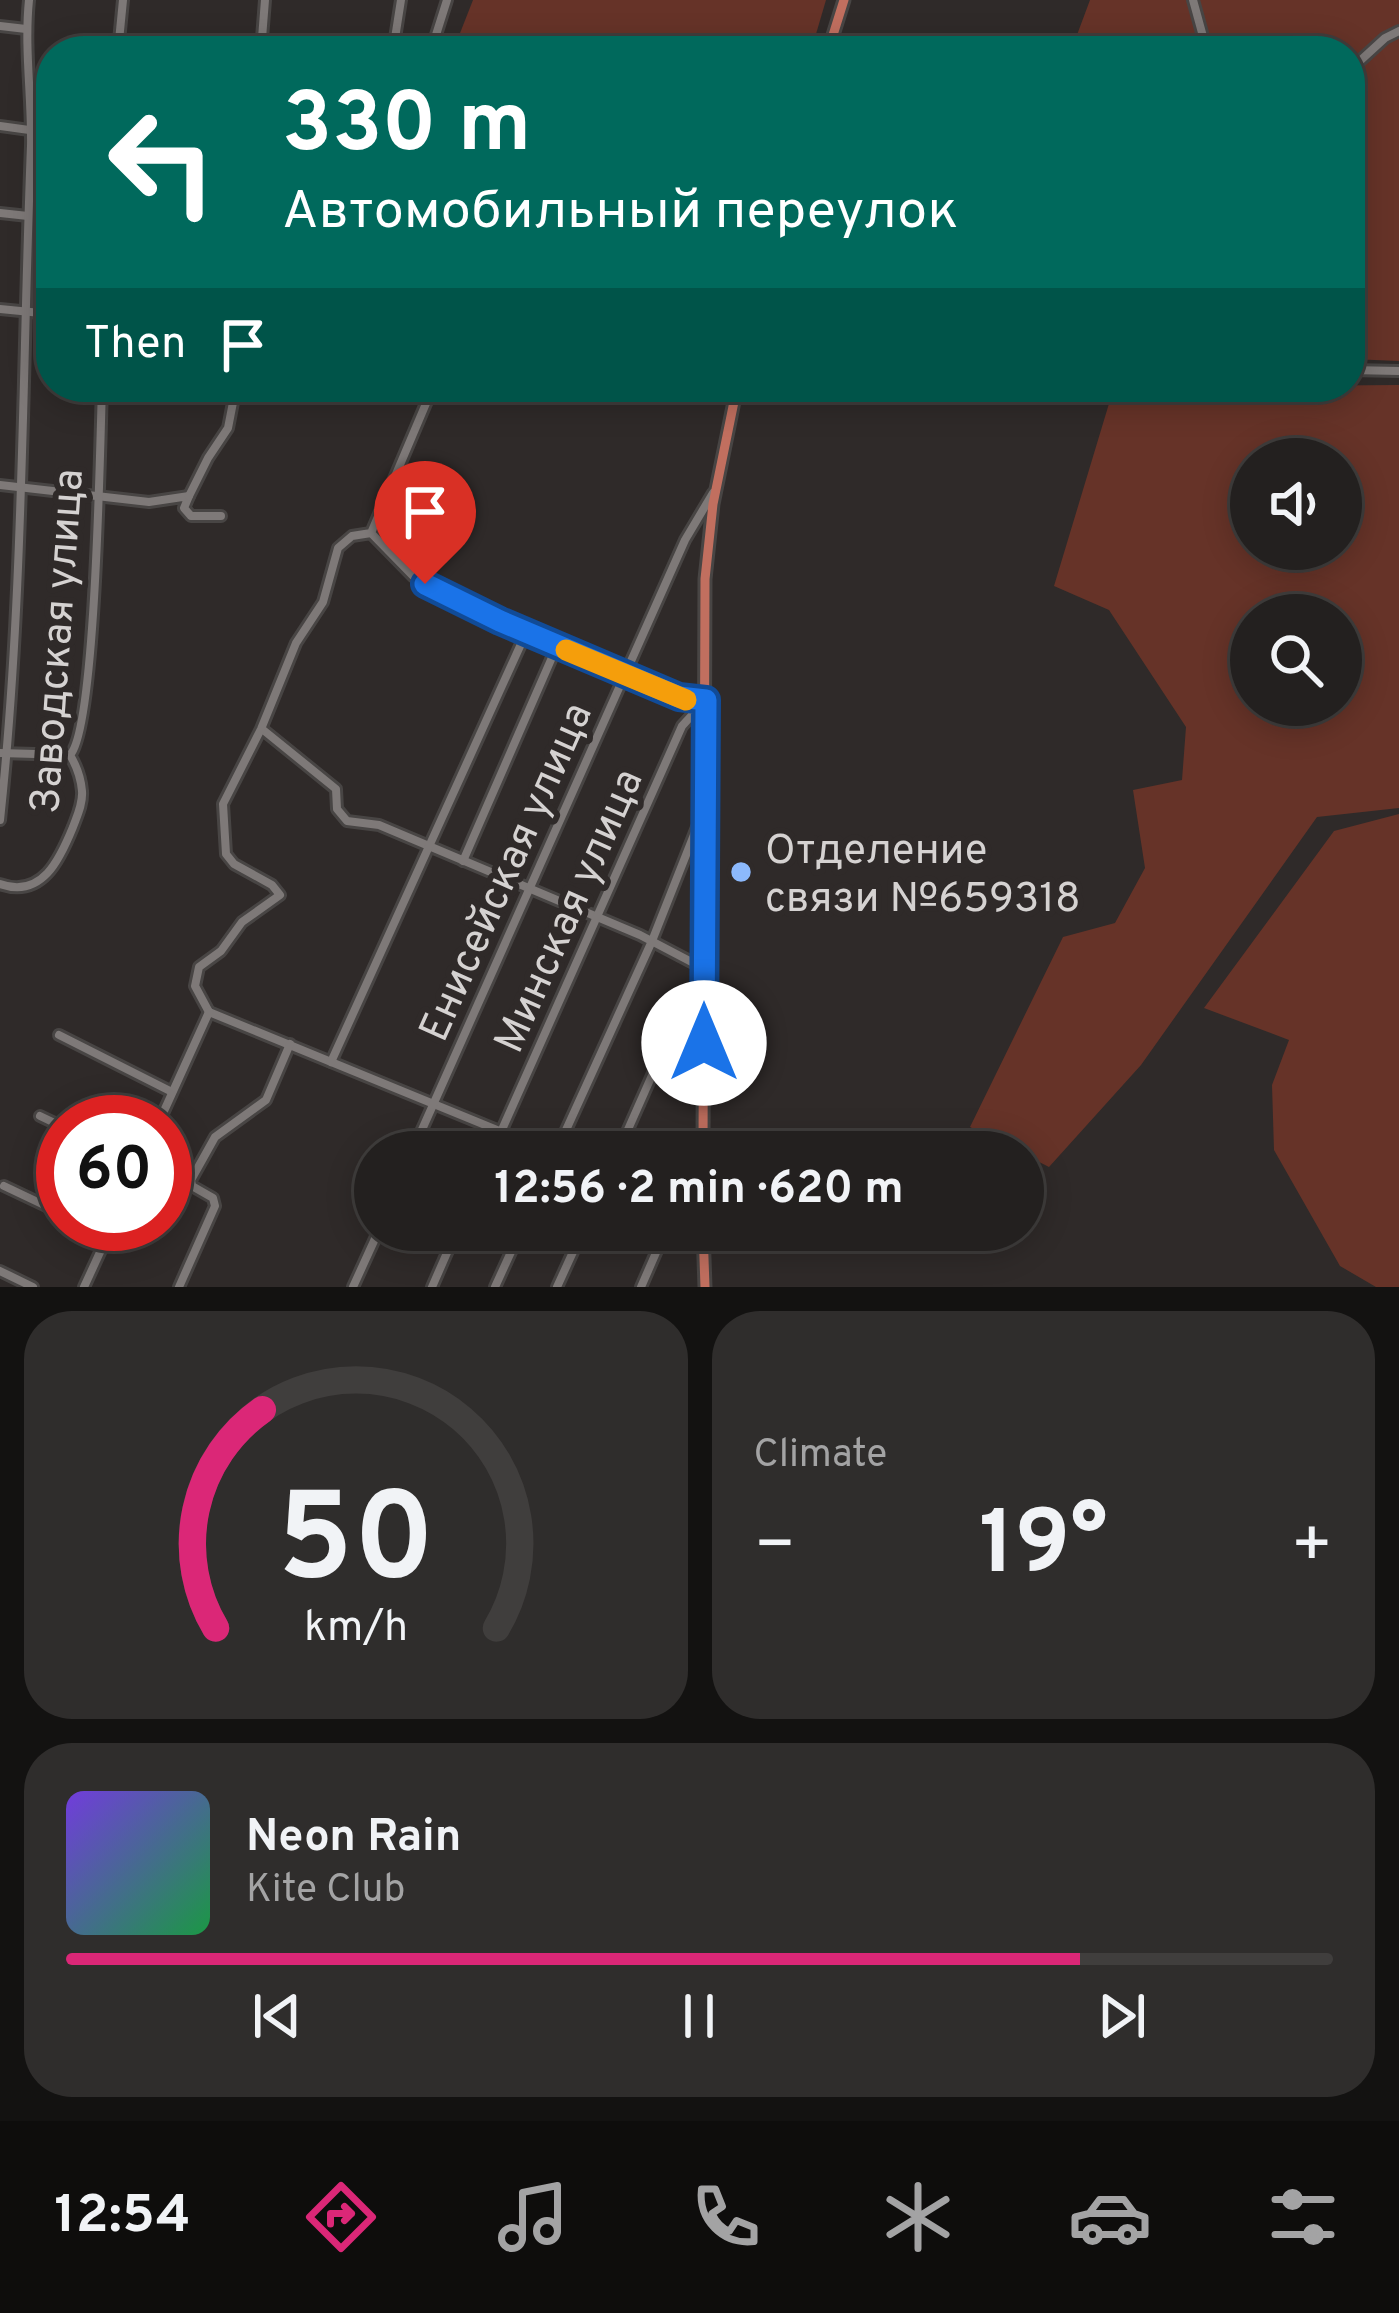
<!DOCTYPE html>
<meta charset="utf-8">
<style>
body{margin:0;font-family:Overpass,sans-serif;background:#2f2d2c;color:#f1f3f6;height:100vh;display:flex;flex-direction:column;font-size:45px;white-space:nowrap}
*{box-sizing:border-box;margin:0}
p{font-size:39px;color:#a3a3a4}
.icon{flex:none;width:66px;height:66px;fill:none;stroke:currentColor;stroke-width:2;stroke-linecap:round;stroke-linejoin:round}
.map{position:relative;height:1287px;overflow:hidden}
.side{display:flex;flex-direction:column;gap:24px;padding:24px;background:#131211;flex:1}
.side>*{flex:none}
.top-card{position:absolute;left:36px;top:36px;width:1329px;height:366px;border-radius:48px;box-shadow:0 6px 30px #0003,0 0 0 3px #403e3d;background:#00695c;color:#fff;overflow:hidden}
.fabs{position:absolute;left:1230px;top:438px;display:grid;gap:24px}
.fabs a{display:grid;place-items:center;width:132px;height:132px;border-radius:50%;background:#23201f;box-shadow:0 6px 30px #0003,0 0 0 3px #403e3d;font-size:60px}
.speed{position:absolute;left:36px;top:1095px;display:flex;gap:24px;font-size:60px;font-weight:700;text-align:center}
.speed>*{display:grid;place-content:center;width:156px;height:156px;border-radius:50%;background:#23201f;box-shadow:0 6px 30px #0003,0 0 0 3px #403e3d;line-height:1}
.speed .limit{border:18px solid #d22;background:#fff;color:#111}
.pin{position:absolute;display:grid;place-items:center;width:102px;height:102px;color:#fff;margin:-123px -51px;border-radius:50% 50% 50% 0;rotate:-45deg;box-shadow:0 0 12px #0007}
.pin .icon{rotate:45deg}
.me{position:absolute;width:132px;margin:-66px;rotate:0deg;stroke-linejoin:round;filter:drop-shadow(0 0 9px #0008)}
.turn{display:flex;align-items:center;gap:42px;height:252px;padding:0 48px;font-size:54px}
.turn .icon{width:156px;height:156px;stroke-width:2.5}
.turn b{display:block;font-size:84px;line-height:102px}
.then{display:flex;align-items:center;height:114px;padding:0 48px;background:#0003;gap:24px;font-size:45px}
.big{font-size:90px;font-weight:700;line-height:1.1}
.side .card{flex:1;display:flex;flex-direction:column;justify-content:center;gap:18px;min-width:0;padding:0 42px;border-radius:48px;background:#2f2d2c}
.side .dial{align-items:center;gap:0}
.dial svg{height:312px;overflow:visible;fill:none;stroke:#403e3d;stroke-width:7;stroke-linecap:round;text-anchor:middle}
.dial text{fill:#f1f3f6;stroke:none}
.song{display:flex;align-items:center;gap:36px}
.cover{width:144px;height:144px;border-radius:18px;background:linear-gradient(135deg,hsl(260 70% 55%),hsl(140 70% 35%))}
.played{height:12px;border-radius:6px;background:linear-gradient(90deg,#db2777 80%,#403e3d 80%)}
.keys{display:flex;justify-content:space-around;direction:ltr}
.heat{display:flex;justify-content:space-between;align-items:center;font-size:66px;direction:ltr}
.side .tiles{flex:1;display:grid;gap:24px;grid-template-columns:1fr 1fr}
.card:last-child{grid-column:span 2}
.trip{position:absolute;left:354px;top:1131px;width:690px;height:120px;border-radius:60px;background:#23201f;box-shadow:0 6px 30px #0003,0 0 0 3px #403e3d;font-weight:700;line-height:120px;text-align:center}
.tabs{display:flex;height:192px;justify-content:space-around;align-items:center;background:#0e0d0c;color:#a3a3a4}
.tabs .icon{width:84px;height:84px}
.tabs .current{color:#db2777}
.tabs b{font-size:54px;color:#f1f3f6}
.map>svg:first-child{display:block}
.green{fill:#663328;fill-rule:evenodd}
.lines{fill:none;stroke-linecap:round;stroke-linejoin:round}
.minor-casing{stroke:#484544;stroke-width:14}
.major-casing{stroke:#484544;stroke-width:15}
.minor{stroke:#7e7978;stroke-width:8}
.major{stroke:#c16f5f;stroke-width:9}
.route-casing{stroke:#114b97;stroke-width:30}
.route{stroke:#1a73e8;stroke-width:21}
.slow{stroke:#f59e0b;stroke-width:21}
.poi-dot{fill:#8cb9fc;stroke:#2f2a29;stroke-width:4.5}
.labels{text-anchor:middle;stroke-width:12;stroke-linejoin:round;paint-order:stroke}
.street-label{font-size:42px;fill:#d5d2d1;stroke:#2f2a29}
.poi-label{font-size:42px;fill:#d5d2d1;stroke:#2f2a29;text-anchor:start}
</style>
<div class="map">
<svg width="1399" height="1287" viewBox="0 0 1399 1287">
<rect width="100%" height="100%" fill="#2f2a29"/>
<!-- green -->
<g class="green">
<path d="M473 0H826L811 51H453Z"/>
<path d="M1090 0H1399V361L1350 359V51H1071Z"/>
<path d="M1399 385V808L1317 817 1141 1065 1049 1167 970 1127 1063 937 1115 923 1145 868 1133 790 1182 780 1186 727 1109 610 1054 586 1114 387ZM1251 459H1341V549H1251ZM1341 615V705H1251V615Z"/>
<path d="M1399 814V1287H1376L1340 1266 1274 1150 1272 1085 1289 1040 1204 1008 1334 831Z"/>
</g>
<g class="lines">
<!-- minor casing -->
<g class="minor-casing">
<g id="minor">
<path d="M1193 0 1207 51"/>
<path d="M0 26 26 29"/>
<path d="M435 38 447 0"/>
<path d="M118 51 123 0"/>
<path d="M261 51 265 0"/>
<path d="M393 51 401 0"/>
<path d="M1350 70 1385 38 1399 31"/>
<path d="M0 126 51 133"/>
<path d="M0 213 28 216"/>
<path d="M0 309 51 314"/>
<path d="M1350 370 1399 371"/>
<path d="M0 485 149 502 189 496 184 508 191 516H221"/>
<path d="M189 496 208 458 228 428 236 387"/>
<path d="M371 533 413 576 430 587 679 697 704 700"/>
<path d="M262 729 336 789 337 809 347 821 379 825 640 935 703 968"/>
<path d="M0 753 70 755"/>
<path d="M0 820C24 597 22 370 31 146 32 97 24 49 29 0"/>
<path d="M463 861 557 646"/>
<path d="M0 884C42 899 60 859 73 827 77 816 83 804 82 791 81 779 76 765 70 755 96 728 100 442 102 387"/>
<path d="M209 1012 195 986 199 967 221 951 242 922 280 895 272 885 234 864 226 854 223 804 261 729 296 643 323 602 338 548 352 536 371 533 433 387"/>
<path d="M209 1012 551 1152"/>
<path d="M59 1035 172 1092"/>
<path d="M331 1062 526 633"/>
<path d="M40 1116 63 1127"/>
<path d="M159 1122 209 1012"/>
<path d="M412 1152 685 540 713 493"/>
<path d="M492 1152 682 726 706 700"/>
<path d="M556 1152 652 941 703 812"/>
<path d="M618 1152 665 1046 671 1040 704 1043"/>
<path d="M4 1186 63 1214"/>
<path d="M83 1224 107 1236"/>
<path d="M0 1271 33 1287"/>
<path d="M84 1287 113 1224"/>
<path d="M179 1287 215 1206 213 1198 192 1186 191 1180 215 1137 266 1100 290 1044"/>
<path d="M353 1287 379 1230"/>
<path d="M432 1287 457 1230"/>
<path d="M495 1287 521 1230"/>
<path d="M557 1287 583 1230"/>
<path d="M641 1287 662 1239"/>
</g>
</g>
<!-- major casing -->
<g class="major-casing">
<g id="major">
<path d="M828 51 844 0"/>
<path d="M703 1152 705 579 713 504 737 387"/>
<path d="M703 1230 705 1287"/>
</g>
</g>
<!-- minor -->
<use href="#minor" class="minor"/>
<!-- major -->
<use href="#major" class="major"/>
</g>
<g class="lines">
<!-- route casing -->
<g class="route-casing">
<path id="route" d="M425 584 500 621 679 697 706 700 704 1043"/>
</g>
<!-- route -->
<use href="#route" class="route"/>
<!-- slow -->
<path class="slow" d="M566 650 686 700"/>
</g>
<!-- markers -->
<circle class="poi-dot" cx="741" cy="872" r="12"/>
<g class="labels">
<!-- street labels -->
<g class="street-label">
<text transform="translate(55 641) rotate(-86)" y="15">Заводская улица</text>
<text transform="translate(504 871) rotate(-66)" y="15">Енисейская улица</text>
<text transform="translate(567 910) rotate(-66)" y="15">Минская улица</text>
</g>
<!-- poi labels -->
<g class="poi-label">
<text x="765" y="863">Отделение<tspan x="765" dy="48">связи №659318</tspan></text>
</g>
</g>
</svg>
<div class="fabs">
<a><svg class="icon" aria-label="sound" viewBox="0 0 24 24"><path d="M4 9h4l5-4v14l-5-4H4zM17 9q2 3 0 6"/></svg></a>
<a><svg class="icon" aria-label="search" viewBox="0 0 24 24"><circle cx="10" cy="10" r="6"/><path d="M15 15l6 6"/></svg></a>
</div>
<div class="speed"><div class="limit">60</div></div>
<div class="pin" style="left:425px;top:584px;background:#d93025"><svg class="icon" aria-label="arrive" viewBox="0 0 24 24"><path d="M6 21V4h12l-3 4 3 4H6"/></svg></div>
<svg class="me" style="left:704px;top:1043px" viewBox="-20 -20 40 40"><circle r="19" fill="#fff"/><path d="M0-13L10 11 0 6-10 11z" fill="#1a73e8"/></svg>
<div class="trip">12:56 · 2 min · 620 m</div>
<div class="top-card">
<div class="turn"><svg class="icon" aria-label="left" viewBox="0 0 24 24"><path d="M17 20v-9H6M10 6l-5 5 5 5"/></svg><div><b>330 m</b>Автомобильный переулок</div></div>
<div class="then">Then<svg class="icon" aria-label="arrive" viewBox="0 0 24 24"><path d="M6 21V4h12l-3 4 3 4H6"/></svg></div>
</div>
</div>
<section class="side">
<div class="tiles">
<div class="card dial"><svg viewBox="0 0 100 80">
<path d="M14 69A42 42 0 1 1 86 69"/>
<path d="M14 69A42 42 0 0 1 26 13" stroke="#db2777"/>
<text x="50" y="56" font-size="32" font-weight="700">50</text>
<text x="50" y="72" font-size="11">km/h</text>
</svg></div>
<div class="card"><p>Climate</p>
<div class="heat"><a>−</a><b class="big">19°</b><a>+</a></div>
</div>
<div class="card">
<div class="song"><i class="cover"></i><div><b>Neon Rain</b><p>Kite Club</p></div></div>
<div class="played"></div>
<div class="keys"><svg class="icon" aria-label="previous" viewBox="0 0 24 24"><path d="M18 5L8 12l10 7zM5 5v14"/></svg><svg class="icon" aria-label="pause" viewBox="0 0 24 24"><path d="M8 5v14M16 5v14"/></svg><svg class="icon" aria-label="next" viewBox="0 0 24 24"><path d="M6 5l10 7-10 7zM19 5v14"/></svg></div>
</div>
</div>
</section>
<nav class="tabs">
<b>12:54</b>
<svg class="icon current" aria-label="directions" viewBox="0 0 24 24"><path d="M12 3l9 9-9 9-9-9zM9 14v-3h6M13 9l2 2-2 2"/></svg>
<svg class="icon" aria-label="music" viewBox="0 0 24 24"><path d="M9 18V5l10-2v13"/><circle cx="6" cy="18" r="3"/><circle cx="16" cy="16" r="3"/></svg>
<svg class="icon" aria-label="phone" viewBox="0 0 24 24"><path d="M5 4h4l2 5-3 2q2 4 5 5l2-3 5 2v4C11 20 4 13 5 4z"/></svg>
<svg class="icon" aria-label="climate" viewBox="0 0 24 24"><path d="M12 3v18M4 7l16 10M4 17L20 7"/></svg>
<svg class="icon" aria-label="car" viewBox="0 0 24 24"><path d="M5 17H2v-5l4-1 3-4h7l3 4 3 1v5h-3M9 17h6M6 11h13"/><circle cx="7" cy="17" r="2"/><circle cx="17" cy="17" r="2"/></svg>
<svg class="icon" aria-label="filters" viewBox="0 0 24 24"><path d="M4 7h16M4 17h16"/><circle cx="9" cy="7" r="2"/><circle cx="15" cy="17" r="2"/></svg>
</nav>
